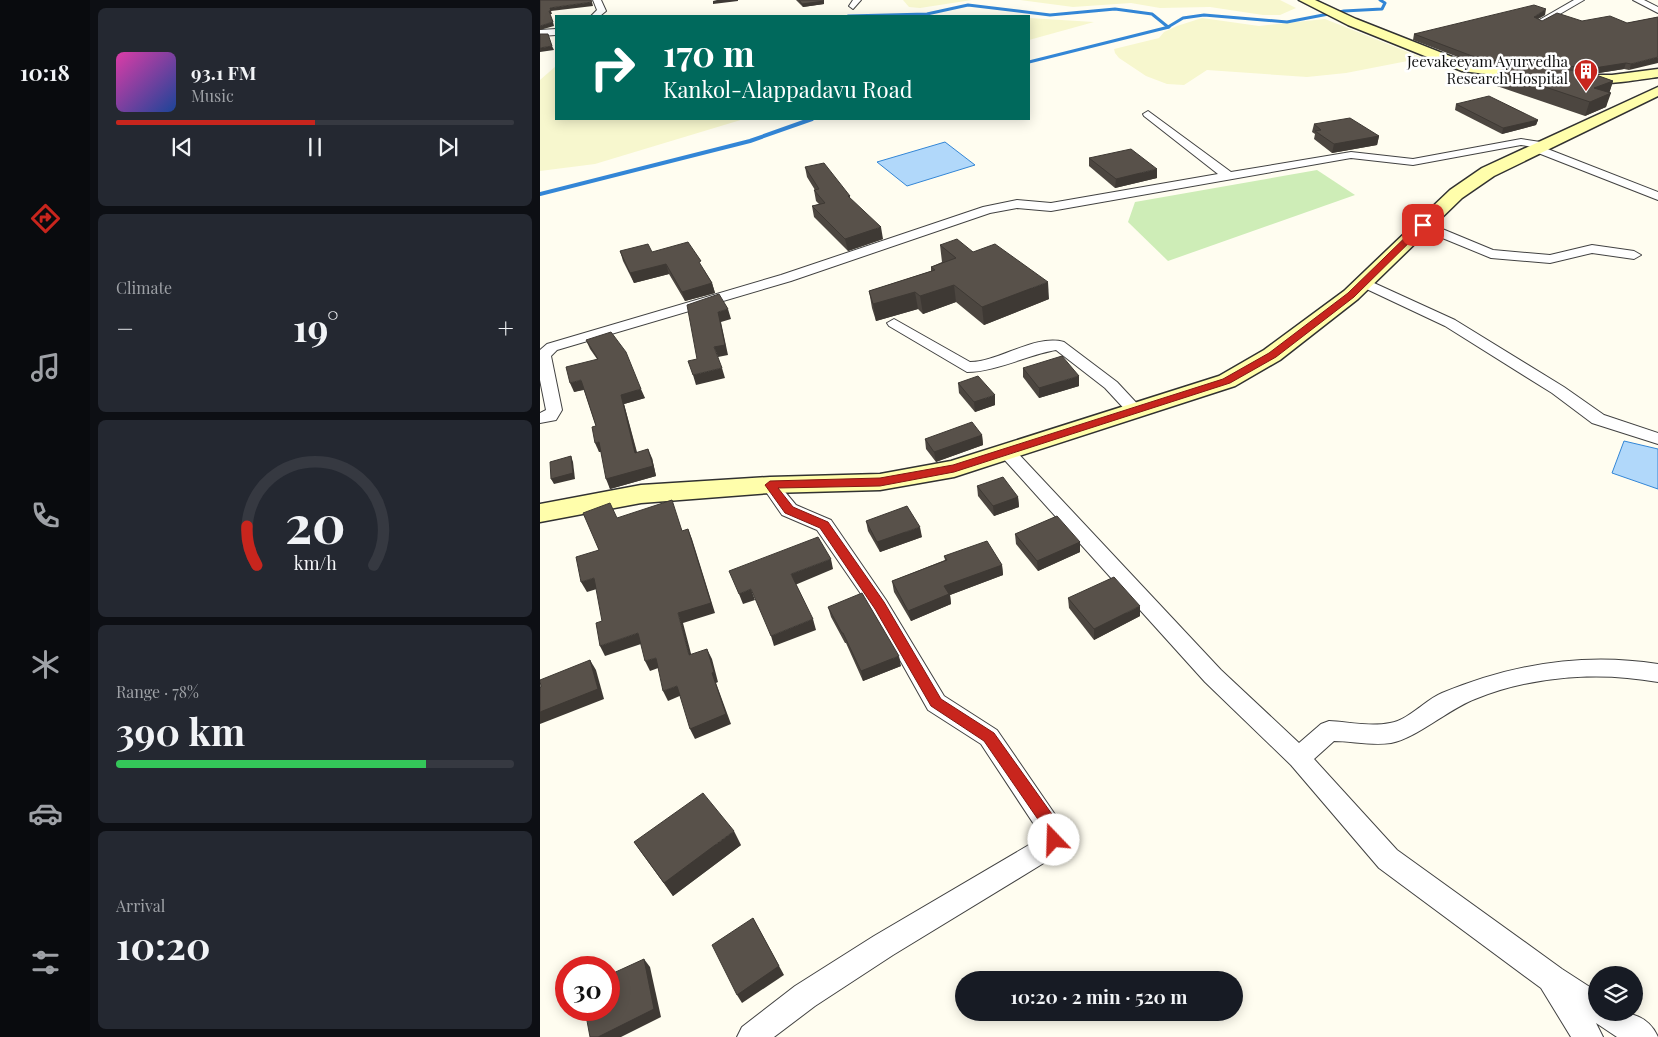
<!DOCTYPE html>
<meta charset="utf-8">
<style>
body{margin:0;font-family:"Playfair Display",serif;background:#242831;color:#f1f3f6;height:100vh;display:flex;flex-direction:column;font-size:19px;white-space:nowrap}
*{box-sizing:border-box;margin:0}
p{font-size:16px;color:#9ea1a6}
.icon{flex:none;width:28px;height:28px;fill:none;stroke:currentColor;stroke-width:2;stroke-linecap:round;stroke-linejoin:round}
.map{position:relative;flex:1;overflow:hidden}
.drawer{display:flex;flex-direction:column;gap:8px;padding:8px;background:#0d0f14;width:450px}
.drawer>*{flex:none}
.top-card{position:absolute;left:15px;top:15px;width:475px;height:105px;border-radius:0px;box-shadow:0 2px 12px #0003;background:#00695c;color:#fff;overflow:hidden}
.fabs{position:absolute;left:1048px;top:966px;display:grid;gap:10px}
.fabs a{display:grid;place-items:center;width:55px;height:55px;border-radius:50%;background:#171b24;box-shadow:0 2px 12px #0003;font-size:25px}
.speed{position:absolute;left:15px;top:956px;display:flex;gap:10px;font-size:25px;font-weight:700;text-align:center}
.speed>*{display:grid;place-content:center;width:65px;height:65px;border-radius:50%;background:#171b24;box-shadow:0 2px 12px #0003;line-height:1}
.speed .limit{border:8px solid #d22;background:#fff;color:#111}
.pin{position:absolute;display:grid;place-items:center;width:42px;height:42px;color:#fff;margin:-21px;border-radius:10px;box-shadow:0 2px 8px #0006}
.me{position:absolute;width:55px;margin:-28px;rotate:339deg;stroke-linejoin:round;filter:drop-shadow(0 0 4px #0008)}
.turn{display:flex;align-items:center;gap:18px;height:105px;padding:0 25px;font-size:22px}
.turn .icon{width:65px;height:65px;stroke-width:2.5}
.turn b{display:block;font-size:35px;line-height:42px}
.big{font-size:38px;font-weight:700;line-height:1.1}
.drawer .widget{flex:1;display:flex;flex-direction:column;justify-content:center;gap:8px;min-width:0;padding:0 18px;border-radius:8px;background:#242831}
.drawer .dial{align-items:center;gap:0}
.dial svg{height:130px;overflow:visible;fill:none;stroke:#363941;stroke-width:7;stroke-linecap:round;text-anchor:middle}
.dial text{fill:#f1f3f6;stroke:none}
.song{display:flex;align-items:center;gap:15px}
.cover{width:60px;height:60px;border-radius:8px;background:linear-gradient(135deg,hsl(320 70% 55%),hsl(220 70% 35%))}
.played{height:5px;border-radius:2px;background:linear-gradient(90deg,#c8251d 50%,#363941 50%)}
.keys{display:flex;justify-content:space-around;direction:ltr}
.heat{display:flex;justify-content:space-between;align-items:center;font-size:28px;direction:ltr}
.charge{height:8px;border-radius:4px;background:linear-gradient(90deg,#34c759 78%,#363941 0)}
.trip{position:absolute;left:415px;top:971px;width:288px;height:50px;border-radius:25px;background:#171b24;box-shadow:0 2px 12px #0003;font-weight:700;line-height:50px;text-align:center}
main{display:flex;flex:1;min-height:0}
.tabs{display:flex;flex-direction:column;width:90px;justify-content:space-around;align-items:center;background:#090b0e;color:#9ea1a6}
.tabs .icon{width:35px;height:35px}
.tabs .active{color:#c8251d}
.tabs b{font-size:22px;color:#f1f3f6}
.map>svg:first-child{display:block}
.farmland{fill:#f7f7ce}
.green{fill:#ceedb7}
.water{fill:#b1d8fa;stroke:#3386d6}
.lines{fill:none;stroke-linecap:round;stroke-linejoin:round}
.stream-far1{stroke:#3386d6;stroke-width:3}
.stream{stroke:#3386d6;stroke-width:4}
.street-casing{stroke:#424242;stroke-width:2}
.secondary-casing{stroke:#313131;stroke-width:3}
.street{fill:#fff;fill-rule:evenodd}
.secondary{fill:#fffeab;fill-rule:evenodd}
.wall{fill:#4c4640}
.shaded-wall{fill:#3e3934}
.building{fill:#58514a;stroke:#3e3934}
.route{fill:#c8251d;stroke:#821813}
.labels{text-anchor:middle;stroke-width:5;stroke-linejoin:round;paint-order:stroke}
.far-poi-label{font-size:15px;fill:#0f0f0f;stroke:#fff;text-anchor:end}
</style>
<main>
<nav class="tabs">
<b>10:18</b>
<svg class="icon active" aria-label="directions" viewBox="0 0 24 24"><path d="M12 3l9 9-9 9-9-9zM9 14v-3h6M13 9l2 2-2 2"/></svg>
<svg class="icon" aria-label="music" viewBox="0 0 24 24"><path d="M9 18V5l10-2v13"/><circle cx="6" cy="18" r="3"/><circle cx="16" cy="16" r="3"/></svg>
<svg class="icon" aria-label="phone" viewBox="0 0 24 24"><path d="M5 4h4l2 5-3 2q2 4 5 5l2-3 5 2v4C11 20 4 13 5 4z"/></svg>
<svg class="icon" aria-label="climate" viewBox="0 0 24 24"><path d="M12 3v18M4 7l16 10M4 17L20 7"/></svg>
<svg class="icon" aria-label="car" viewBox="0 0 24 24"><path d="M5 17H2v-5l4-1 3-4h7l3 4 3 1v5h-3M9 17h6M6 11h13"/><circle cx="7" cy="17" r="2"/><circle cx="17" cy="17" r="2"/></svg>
<svg class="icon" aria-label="filters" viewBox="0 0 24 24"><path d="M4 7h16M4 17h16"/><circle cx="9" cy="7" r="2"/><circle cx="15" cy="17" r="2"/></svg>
</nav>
<section class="drawer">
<div class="widget">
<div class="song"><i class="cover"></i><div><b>93.1 FM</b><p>Music</p></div></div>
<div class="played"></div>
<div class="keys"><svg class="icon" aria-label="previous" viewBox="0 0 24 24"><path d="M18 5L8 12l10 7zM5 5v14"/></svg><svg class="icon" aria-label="pause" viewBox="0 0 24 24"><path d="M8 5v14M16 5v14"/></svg><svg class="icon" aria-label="next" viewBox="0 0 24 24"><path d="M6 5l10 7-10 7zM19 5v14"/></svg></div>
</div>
<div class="widget"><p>Climate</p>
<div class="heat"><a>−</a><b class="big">19°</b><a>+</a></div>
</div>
<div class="widget dial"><svg viewBox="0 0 100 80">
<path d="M14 69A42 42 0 1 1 86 69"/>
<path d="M14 69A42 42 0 0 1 8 45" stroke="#c8251d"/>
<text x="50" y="56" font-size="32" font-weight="700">20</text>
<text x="50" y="72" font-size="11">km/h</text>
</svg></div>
<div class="widget"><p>Range · 78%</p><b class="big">390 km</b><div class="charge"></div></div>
<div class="widget"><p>Arrival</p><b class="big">10:20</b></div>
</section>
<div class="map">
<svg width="1118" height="1037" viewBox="0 0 1118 1037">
<rect width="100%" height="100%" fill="#fffdf0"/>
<!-- farmland -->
<g class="farmland">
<path d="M363 0H432L380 8 369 7Z"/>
<path d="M480 0H740L756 8 740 15H723L670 7 620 8 591 3 533 7Z"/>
<path d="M489 18 554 22 489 40Z"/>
<path d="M662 18 719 26 785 19 883 58 806 73 767 77 667 70 644 85 627 84 606 76 579 58 575 53 574 49 619 38 624 32 637 26Z"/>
<path d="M16 66V119H204L55 164 0 171V80Z"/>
</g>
<!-- green -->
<path class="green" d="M777 170 815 195 628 261 588 222 595 202Z"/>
<!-- water -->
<g class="water">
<path d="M405 142 435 165 367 186 337 162Z"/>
<path d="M1084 441 1118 449V489L1072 473Z"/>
</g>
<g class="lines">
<!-- stream-far1 -->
<g class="stream-far1">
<path d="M308 16 387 14 428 5 510 15 575 9 612 14 628 27 643 18 664 15 747 22 804 11 842 9 845 3 840 0"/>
<path d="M489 62 629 27"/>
</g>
<!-- stream -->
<path class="stream" d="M0 194 210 141 272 119"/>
<!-- street casing -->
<g class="street-casing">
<g id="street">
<path d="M53 0H61L66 11 60 16H51L57 10Z"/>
<path d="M313 0H321L313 9 309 6Z"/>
<path d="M1034 0H1044L1001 25 994 23Z"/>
<path d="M1093 0H1104L1118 7V13Z"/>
<path d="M16 29V35L0 36V30Z"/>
<path d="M608 111 691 172 811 152 873 159 981 139 1007 143 1009 145 1005 148 1118 192V200L993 151V147L981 145 873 165 811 158 511 211 477 208 450 213 251 281 17 350 11 356 22 410 16 420 0 423V413L6 410 0 380V350L7 344 241 275 443 207 477 200 511 203 678 174 604 116 603 114Z"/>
<path d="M883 221 953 250 1010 255 1052 245 1094 251 1101 255 1094 259 1052 253 1010 263 951 258 878 228 877 225Z"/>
<path d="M823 278 915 320 1024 387 1064 415 1118 433V444L1052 423 1012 393 905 326 818 285 816 282 818 279Z"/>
<path d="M354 319 430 362C459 362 494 334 524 342L577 382 604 411 602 415H590L565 388 516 350C487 355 455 372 427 372L349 326 347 323Z"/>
<path d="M467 446 473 448 681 670 759 743 781 724 789 721C809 722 830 727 850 723 869 720 885 700 902 693 972 664 1044 652 1118 664V682C1058 671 992 676 935 699 907 710 877 738 851 743 832 746 812 741 794 741L774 759 857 850 1022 969 1056 991V1012C1081 1012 1106 1010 1118 1037H1077L1056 1023 1063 1037H1031L1001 988 839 868 751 765 665 682 461 456 458 452 461 448Z"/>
<path d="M230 479 236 481 256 505 291 520 346 600 404 696 457 730 525 829 527 840 523 848 512 858 353 955 275 1006 234 1037H197L202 1027 255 986 334 936 494 842 501 835 441 744 388 710 332 610 277 530 242 515 224 489 221 485 224 481Z"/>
</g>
</g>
<!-- secondary casing -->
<g class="secondary-casing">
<g id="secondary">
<path d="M759 0H775L816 19 930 64 993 72 1000 76 993 80 922 71 808 25Z"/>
<path d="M1118 69V77C1102 79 1034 91 1025 79L1032 75H1072Z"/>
<path d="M1118 87V96L954 176 922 198 818 299 740 360 695 386 414 477 340 490 230 493 101 503 0 522V504L101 485 230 477 340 474 411 461 679 376 724 350 804 291 910 190 942 168Z"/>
</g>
</g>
<!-- street -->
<use href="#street" class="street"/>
<!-- secondary -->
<use href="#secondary" class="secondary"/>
</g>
<!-- wall -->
<g class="wall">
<path d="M256 0H283L284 4 263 7Z"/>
<path d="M1005 15 998 19 1002 21H1042L1087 23 1118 17 1089 70 1084 69 1053 74 1073 81 1069 93 1066 107 1045 116 954 85 958 71 967 68 956 67 931 62 873 40 874 34Z"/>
<path d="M916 104 998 120 996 125 962 134 915 110Z"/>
<path d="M774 124 839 136 837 145 792 153 774 139 775 134 772 132Z"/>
<path d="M549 158 617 178 575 188 549 166Z"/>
<path d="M265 167 310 196V199L343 239 308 251 274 217 272 206 279 204 276 201 274 190H275L267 177Z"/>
<path d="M400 245 433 252 509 299 444 325 416 302 383 314 378 309 336 321 332 308 329 291 391 271V267L402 262Z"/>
<path d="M80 251 112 252 164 270 172 283 175 293 145 301 129 274 94 283 83 261Z"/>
<path d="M46 340 105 398 84 404 97 452 112 458 116 476 70 489 61 452H59L56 426 44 390 34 392 57 359 50 349Z"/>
<path d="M483 368 539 386 499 398 483 377Z"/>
<path d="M418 383 455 405 435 412 419 393Z"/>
<path d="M442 435 443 445 398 461 396 462 386 449 385 439Z"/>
<path d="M437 486 478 497 479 507 454 516 438 496Z"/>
<path d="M326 521 382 537 340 552 328 531Z"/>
<path d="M475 534 540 542V552L498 571 476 544Z"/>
<path d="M404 556 462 565 463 575 410 595 411 604 371 621 354 592 352 581 405 560Z"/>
<path d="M528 598 600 616 554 640 529 608Z"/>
<path d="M288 607 361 666 323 681 306 643H305L291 617Z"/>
<path d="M94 842 201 845 133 896Z"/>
</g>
<!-- shaded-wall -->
<g class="shaded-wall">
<path d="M177 0H198V1L173 4V1Z"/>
<path d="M284 1V4L263 7 262 4Z"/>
<path d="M52 2 53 6 11 11 12 14H10L9 11 10 8Z"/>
<path d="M1006 9 1005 15 992 22 994 17Z"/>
<path d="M13 22 14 26 0 30V26Z"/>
<path d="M12 46 14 50 0 52V48Z"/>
<path d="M1118 57V63L1089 70 1091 64Z"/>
<path d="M1086 63 1084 69 1052 74 1054 68Z"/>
<path d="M1073 81 1069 94 1071 93 1066 107 1045 116 1054 88Z"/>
<path d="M998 120 996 125 962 134 963 128Z"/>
<path d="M839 136 837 145 792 153 794 144Z"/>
<path d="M617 169V178L575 188 576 179Z"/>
<path d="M341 227 343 239 308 251 305 239Z"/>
<path d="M126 264 129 274 94 283 90 273Z"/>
<path d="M508 282 509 299 444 325 442 307Z"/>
<path d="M172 283 175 293 145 301 142 292Z"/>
<path d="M414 285 416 302 383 314 380 296Z"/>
<path d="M375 292 378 309 336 321 333 304Z"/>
<path d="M188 309 191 319 181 322 188 355 178 357 174 347 178 312Z"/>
<path d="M182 368 185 378 156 385 153 375Z"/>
<path d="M539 376V386L499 398V388Z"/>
<path d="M41 380 45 389 34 392 30 383Z"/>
<path d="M101 389 105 398 84 404 99 462 95 453 81 395Z"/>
<path d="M455 395V405L435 412 434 402Z"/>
<path d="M442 435 443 445 396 462 394 452Z"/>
<path d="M59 442 63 451 59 452 55 443Z"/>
<path d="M108 449 112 458 116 476 70 489 66 479Z"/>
<path d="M31 456 33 462 35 479 14 484 11 479Z"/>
<path d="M478 497 479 507 454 516 453 506Z"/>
<path d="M380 527 382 537 340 552 337 542Z"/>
<path d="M148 529 152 539 175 613 143 623 154 665 149 655 138 613Z"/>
<path d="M540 542V552L498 571 497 561Z"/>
<path d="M291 559 293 569 255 585 251 574Z"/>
<path d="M462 565 463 575 410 595 411 604 371 621 368 611 404 586Z"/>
<path d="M54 578 60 588 47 592 41 582Z"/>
<path d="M211 589 215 600 203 604 199 594Z"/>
<path d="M600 606V616L554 640V629Z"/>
<path d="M273 619 276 630 234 646 231 636Z"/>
<path d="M98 633 104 643 65 656 60 646Z"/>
<path d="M167 649 172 659 178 682 176 683 191 724 155 739 150 729 172 673Z"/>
<path d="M359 656 361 666 323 681 321 671Z"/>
<path d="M116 658 121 667 110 671 105 661Z"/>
<path d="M50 660 56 670 64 699 0 724V712Z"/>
<path d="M137 686 142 695 128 701 123 691Z"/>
<path d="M194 831 201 845 133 896 124 883Z"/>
<path d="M213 918 244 975 202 1003 197 995Z"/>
<path d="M104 959 110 967 121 1017 81 1037H58Z"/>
</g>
<!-- building -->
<g class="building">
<path d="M0 0H51L52 2 10 8 11 11H9L13 22 0 26Z"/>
<path d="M259 0H283L284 1 262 4Z"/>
<path d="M994 5 1006 9 994 17 1002 21 1017 13 1042 21 1070 16 1087 23 1118 17V57L1091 64 1086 63 1054 68 958 61 932 56 874 34Z"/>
<path d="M0 34H8L12 46 0 48Z"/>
<path d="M968 66 1045 71 1073 81 1054 88 1071 93 1050 102 958 71 970 68Z"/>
<path d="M949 96 998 120 963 128 916 104Z"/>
<path d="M810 118 839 136 794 144 775 131 781 130 774 124Z"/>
<path d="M591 149 617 169 576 179 549 158Z"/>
<path d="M284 163 310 196H308L341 227 305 239 272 206 285 203 274 190 279 189 265 167Z"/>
<path d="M417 239 433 252 455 244 508 282 442 307 414 285 380 296 375 292 333 304 329 291 395 270 391 267 416 258 400 245Z"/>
<path d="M148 242 161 261 159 262 172 283 142 292 126 264 90 273 80 251 108 244 112 252Z"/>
<path d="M179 294 188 309 178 312 185 345 174 347 182 368 153 375 148 361 157 359 147 305Z"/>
<path d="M71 332 86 352 101 389 81 395 95 453 108 449 113 466 66 479 59 442 55 443 52 427 56 426 41 380 30 383 26 367 58 359 46 340Z"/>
<path d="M522 356 539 376 499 388 483 368Z"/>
<path d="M438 376 455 395 434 402 418 383Z"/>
<path d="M432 422 442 435 394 452 385 439Z"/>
<path d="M31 456 33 473 11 479 10 462Z"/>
<path d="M463 477 478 497 453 506 437 486Z"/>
<path d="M132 500 142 531 148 529 171 603 138 613 149 655 167 649 174 672 172 673 186 714 150 729 137 686 123 691 116 658 105 661 98 633 60 646 56 623 62 621 54 578 41 582 36 557 59 550 43 513 70 503 77 518Z"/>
<path d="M367 506 380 527 337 542 326 521Z"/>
<path d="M517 516 540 542 497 561 475 534Z"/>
<path d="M278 537 291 559 251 574 273 619 231 636 211 589 199 594 189 571Z"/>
<path d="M447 541 462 565 404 586 409 594 368 611 352 581 407 560 404 556Z"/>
<path d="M574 577 600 606 554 629 528 598Z"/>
<path d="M322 593 359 656 321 671 303 633H302L288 607Z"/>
<path d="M50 660 58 689 0 712V687H1L0 680Z"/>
<path d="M163 793 194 831 124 883 94 842Z"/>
<path d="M213 918 239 966 197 995 172 945Z"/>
<path d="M104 959 114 1009 58 1037H50L45 1010H69V975Z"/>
</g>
<!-- route -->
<path class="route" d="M880 223 887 225 814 297 736 357 690 383 414 472 340 486 238 488 253 507 288 522 344 602 401 699 454 733 519 824 522 840 520 845 514 847 509 845 506 831 444 741 391 706 335 609 280 528 245 513 225 485 230 481 340 478 413 465 683 379 729 353 808 293Z"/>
<!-- icons -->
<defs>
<g id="building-pin" transform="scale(1.25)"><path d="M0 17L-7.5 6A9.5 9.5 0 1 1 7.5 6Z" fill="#c8251d" stroke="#fff"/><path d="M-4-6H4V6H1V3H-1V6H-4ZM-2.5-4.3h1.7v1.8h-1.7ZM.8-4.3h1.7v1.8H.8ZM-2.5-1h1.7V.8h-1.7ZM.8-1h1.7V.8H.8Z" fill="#fff"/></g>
</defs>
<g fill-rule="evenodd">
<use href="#building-pin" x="1046" y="71"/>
</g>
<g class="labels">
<!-- far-poi labels -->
<g class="far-poi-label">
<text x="1028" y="67">Jeevakeeyam Ayurvedha<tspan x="1028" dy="17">Research Hospital</tspan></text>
</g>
</g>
</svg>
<div class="fabs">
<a><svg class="icon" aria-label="layers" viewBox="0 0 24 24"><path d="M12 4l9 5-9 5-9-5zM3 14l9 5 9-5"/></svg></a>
</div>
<div class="speed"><div class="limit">30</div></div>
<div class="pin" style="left:883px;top:225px;background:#d93025"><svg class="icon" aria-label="arrive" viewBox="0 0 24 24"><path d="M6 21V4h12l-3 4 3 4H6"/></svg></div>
<svg class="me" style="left:514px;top:840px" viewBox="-20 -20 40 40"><circle r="19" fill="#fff"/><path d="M0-13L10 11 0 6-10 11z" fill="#c8251d"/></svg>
<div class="trip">10:20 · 2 min · 520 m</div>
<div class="top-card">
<div class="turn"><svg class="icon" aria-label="right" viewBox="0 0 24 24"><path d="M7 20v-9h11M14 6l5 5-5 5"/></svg><div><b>170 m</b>Kankol-Alappadavu Road</div></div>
</div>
</div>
</main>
